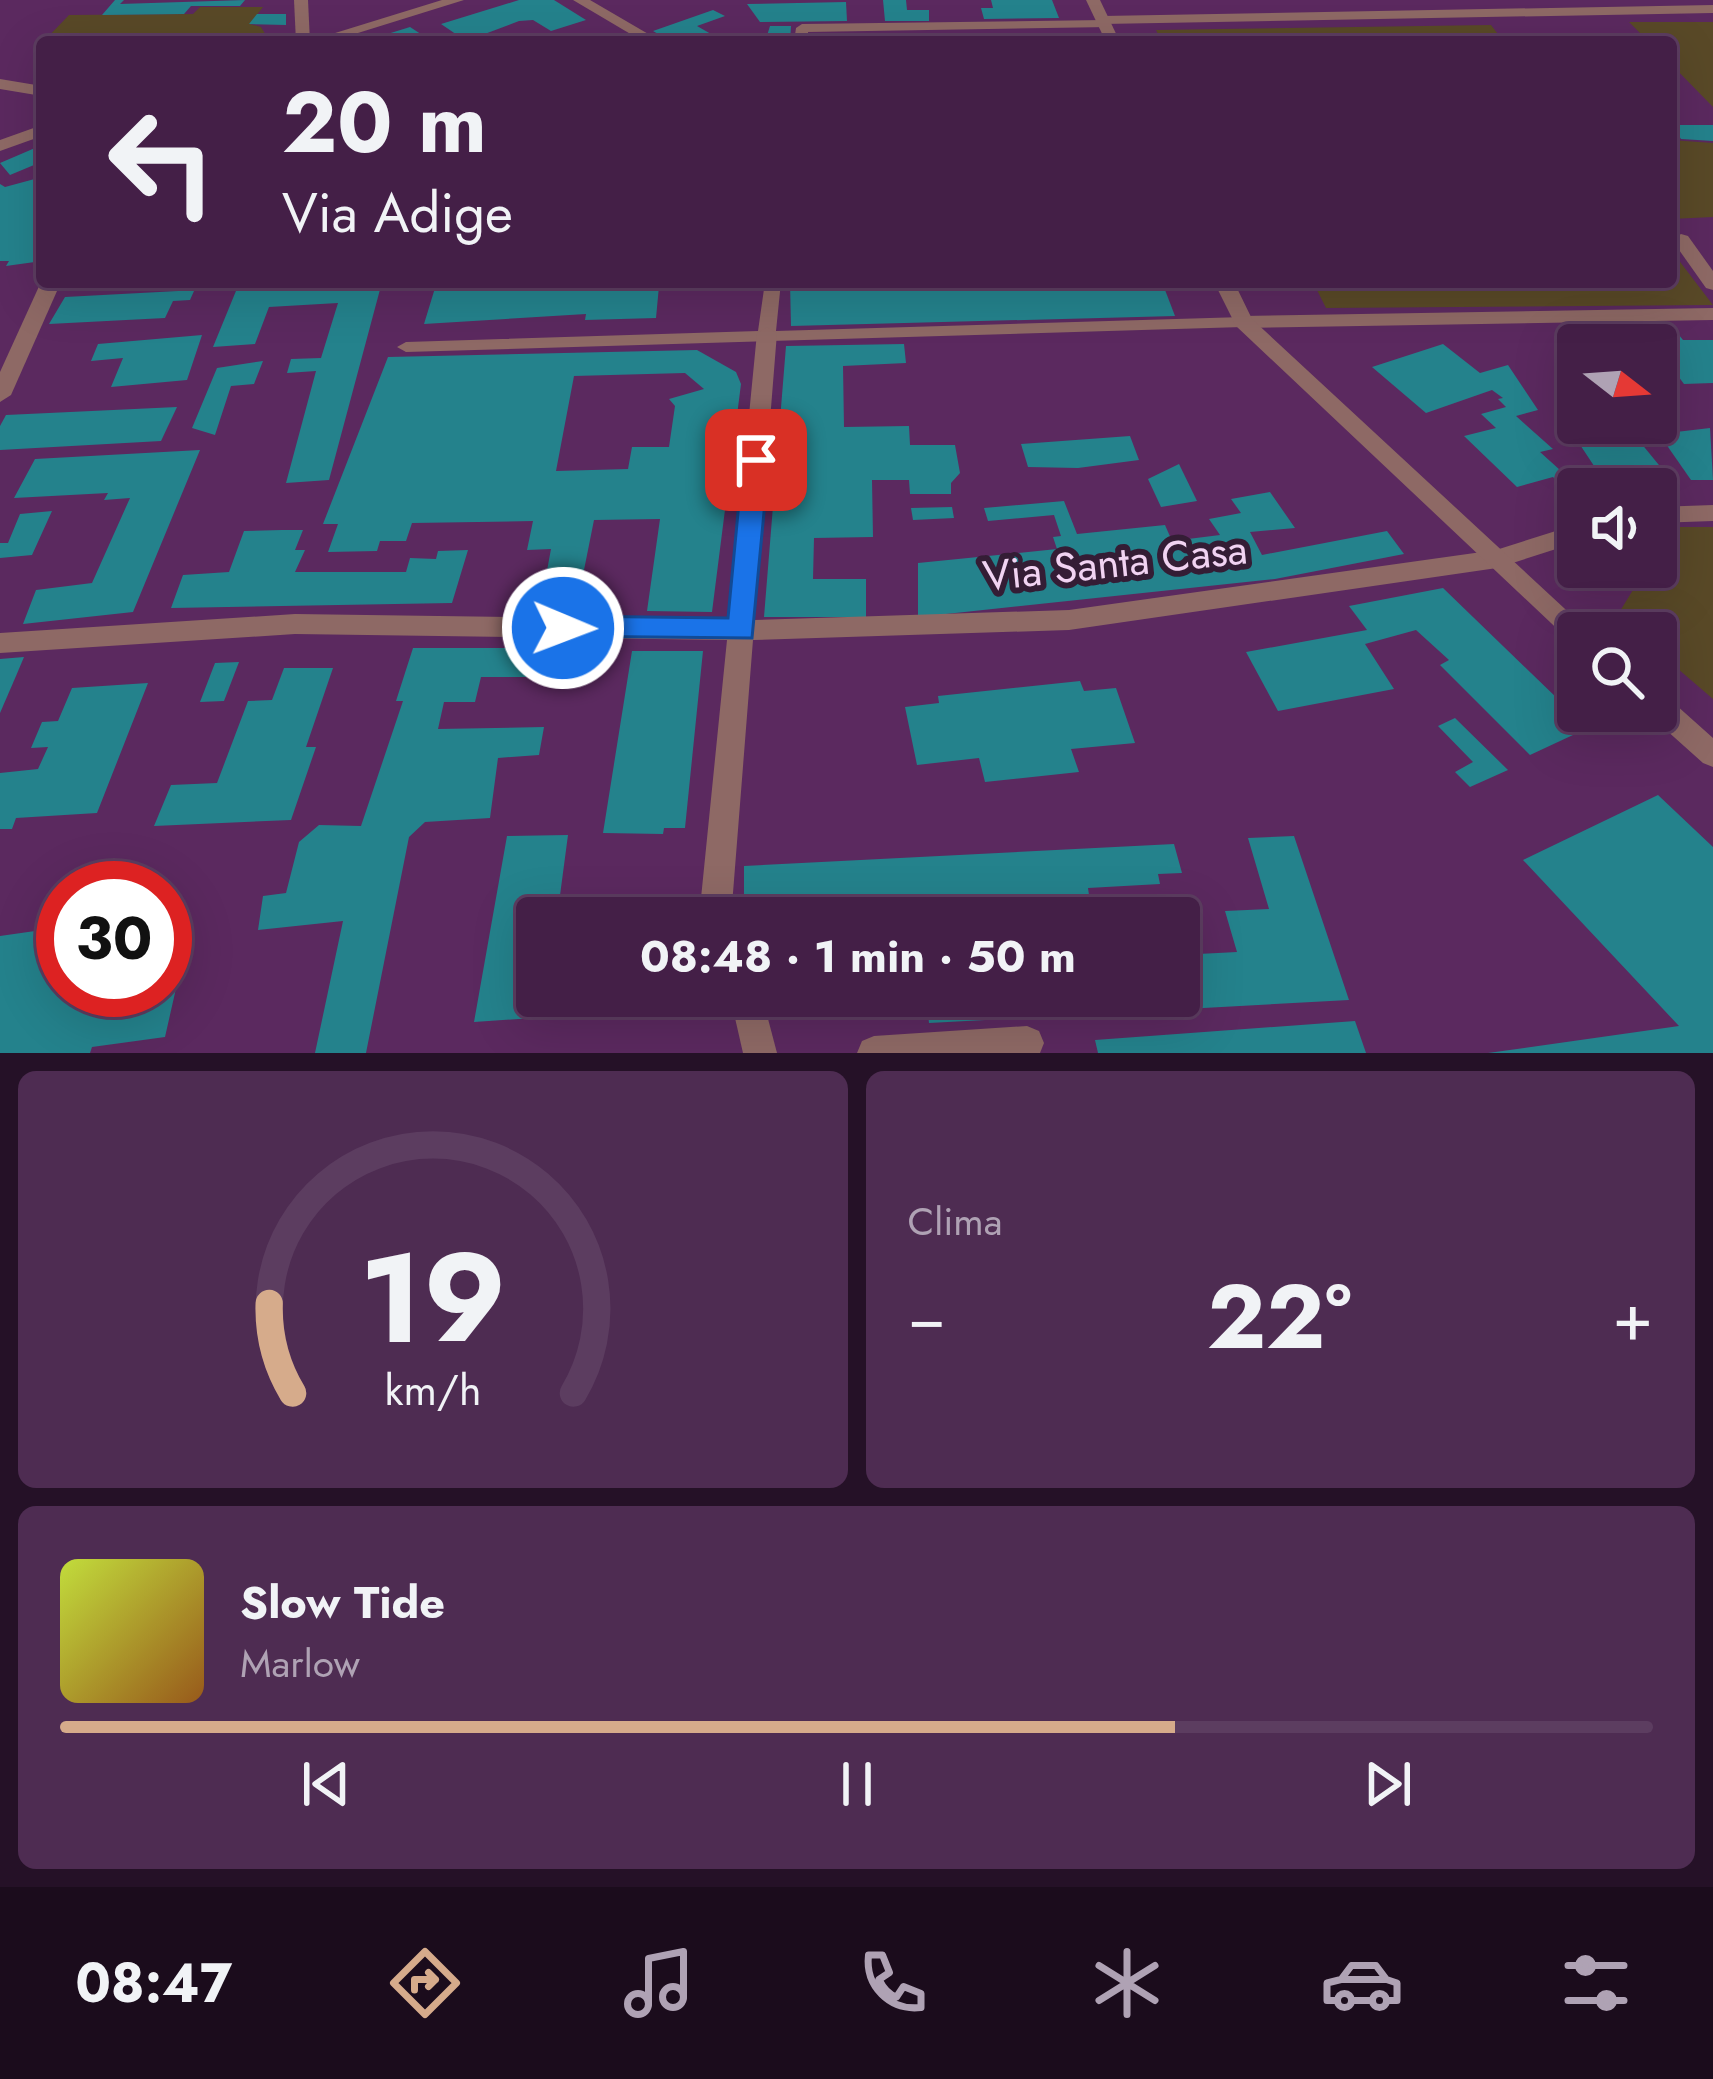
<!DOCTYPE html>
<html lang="it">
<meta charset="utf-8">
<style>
body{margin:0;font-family:Jost,sans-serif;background:#4e2c52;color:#f1f3f6;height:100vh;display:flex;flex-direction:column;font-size:45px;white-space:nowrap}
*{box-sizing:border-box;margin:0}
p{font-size:39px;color:#afa2b4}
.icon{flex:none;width:66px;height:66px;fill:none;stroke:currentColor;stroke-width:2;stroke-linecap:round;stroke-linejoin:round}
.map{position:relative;height:1053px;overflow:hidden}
.side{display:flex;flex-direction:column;gap:18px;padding:18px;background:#251127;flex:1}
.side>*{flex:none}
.top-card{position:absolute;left:36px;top:36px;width:1641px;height:252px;border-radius:12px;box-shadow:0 12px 48px #0002,0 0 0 3px #5c3d60;background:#441f47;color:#f1f3f6;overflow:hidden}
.needle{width:78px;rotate:107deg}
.buttons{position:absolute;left:1557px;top:324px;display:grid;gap:24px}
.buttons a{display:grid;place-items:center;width:120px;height:120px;border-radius:12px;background:#441f47;box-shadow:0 12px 48px #0002,0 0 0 3px #5c3d60;font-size:60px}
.speed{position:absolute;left:36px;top:861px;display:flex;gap:24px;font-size:60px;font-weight:700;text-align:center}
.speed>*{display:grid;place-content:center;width:156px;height:156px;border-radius:50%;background:#441f47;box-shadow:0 12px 48px #0002,0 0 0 3px #5c3d60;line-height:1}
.speed .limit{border:18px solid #d22;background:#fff;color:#111}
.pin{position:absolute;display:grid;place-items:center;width:102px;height:102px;color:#fff;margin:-51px;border-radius:24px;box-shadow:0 6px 18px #0006}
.me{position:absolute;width:132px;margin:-66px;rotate:91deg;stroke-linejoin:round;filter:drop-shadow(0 0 9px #0008)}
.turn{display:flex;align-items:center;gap:42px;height:252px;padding:0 48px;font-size:54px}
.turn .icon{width:156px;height:156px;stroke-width:2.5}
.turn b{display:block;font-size:84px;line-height:102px}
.big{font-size:90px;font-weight:700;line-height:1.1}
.side .widget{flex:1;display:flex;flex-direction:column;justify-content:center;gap:18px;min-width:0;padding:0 42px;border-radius:18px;background:#4e2c52}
.side .dial{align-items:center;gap:0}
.dial svg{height:312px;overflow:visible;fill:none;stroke:#5c3d60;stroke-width:7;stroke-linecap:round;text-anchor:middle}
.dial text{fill:#f1f3f6;stroke:none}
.song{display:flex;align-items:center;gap:36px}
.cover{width:144px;height:144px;border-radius:18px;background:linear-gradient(135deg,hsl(70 70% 55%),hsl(30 70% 35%))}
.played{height:12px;border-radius:6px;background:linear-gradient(90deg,#d6ab8b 70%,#5c3d60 70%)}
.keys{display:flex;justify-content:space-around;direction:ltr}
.heat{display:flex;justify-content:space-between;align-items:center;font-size:66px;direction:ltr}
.side .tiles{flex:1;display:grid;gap:18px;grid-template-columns:1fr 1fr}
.widget:last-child{grid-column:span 2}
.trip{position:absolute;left:516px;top:897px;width:684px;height:120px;border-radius:12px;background:#441f47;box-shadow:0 12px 48px #0002,0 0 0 3px #5c3d60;font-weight:700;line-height:120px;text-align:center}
.tabs{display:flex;height:192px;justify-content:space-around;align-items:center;background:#1b0c1c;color:#afa2b4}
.tabs .icon{width:84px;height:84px}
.tabs .on{color:#d6ab8b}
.tabs b{font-size:54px;color:#f1f3f6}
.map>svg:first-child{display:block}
.green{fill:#594927}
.building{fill:#24828c;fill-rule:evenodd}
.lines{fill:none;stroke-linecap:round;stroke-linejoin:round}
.service{fill:#8e6965;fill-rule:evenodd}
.minor{fill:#8e6965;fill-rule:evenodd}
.tertiary{fill:#8e6965;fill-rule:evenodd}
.route{fill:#1a73e8;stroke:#114b97;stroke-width:3}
.labels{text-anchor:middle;stroke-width:12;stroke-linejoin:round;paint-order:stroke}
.street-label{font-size:42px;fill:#f1d3f2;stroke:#341d35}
</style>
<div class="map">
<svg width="1713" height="1053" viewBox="0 0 1713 1053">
<rect width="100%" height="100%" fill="#5b295f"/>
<!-- green -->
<g class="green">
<path d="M200 7H263L250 24 261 27 270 42H43L69 15 193 14Z"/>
<path d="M1629 22H1713V107L1671 64V42H1649Z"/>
<path d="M1491 25 1504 42H1162L1156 30Z"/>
<path d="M1671 140 1713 143V217L1671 219Z"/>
<path d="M1671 250 1713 305 1326 308 1313 282H1671Z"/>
<path d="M1671 527H1713V699L1656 650V633H1636L1617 616 1647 567H1656V551Z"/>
</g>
<!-- building -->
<g class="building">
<path d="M115 0H124L120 4 245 0 240 6H191L184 14 102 15Z"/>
<path d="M519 0H554L586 20 551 31 533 20 519 21 466 41 441 24Z"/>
<path d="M883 0H906L907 10H929V21H885Z"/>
<path d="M991 0H1052L1059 18 984 19 981 8H993Z"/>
<path d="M846 2 847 21 760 22 747 4Z"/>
<path d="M713 10 725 16 697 26 725 42H672L653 31Z"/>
<path d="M257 14H286V25L249 24Z"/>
<path d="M770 26H791L790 42H765Z"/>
<path d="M410 27 433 42H365V41Z"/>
<path d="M1671 125H1713V141L1681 139Z"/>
<path d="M42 145V173L34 165 10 175 0 163Z"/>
<path d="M42 177V261L6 266 9 261H0V184L5 187Z"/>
<path d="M182 282H198L190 300 173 301 165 318 49 324 65 297 178 291Z"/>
<path d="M382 282 329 480 286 483 316 371 287 373 291 359 321 358 338 303 269 307 255 344 213 347 238 286Z"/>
<path d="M484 282H547L546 288 659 286 656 318 585 320 586 314 424 324 435 288 482 290Z"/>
<path d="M790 282H1162L1175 316 791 326Z"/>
<path d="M1639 324H1670L1683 340H1713V383L1684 384Z"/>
<path d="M202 335 187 380 111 387 123 358 91 361 98 344Z"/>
<path d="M904 344 906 363 843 366 844 427 909 426 910 445H955L960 473 951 483V494H910L909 480H872L873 537 814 538 813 579H866V617H764L786 346Z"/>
<path d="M1443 344 1480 373 1508 365 1538 410 1516 416 1553 449 1540 452 1570 479 1558 482 1553 477 1517 487 1464 436 1496 428 1481 414 1506 407 1498 399 1503 398 1492 390 1426 413 1372 367Z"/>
<path d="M697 350 736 372 741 384 712 612 647 611 660 519 594 520 583 575 546 576 551 549 527 550 533 521 412 523 406 541H380L377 551 328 552 338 524H323L388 357ZM685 373 704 389 669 399 675 406 669 447H632L628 469 556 471 574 376Z"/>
<path d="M263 361 254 384 231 386 215 435 192 428 217 368Z"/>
<path d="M177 407 161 441 0 450V426L6 415Z"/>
<path d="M1567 425 1627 426 1672 481 1641 482 1636 474 1600 475Z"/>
<path d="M1710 428 1713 480H1691L1659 434Z"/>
<path d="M1130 436 1139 460 1078 468 1028 467 1021 444Z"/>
<path d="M200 450 133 612 23 624 36 590 92 583 130 498 104 500 108 493 14 498 35 459Z"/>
<path d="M1179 464 1197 501 1161 507 1148 479Z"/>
<path d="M1270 492 1295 528 1250 532 1262 555 1387 531 1404 554 1275 579 918 617V563L1057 549 1053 537 1061 536 1054 515 988 521 984 508 1064 501 1077 534 1165 525 1172 541 1220 535 1209 519 1241 513 1231 499Z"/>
<path d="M952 507 954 518 913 520 911 508Z"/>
<path d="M52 511 32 555 0 558V543H8L20 514Z"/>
<path d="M282 530H303L295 550H305L295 572H406L410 558 436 559 438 551 468 550 452 603 171 608 183 575 229 572 244 531Z"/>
<path d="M1443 588 1588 728 1530 755 1440 665 1449 660 1416 630 1365 644 1394 689 1278 711 1246 652 1367 630 1349 606Z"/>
<path d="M413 648H590L584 677H481L475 702H444L438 729 544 727 539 755 498 758 490 818 425 822 409 837 366 1053H315L343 921 258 930 263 896 286 893 299 842 319 825 361 826 403 701H396Z"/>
<path d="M632 651H703L685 828H664L663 834 603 833Z"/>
<path d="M24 657 16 676 0 713V659Z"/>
<path d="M239 662 224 701 200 702 215 663Z"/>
<path d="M284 668H333L306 747H316L291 820 154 826 171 785 217 783 248 701 272 700Z"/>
<path d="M1080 681 1084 691 1116 688 1135 743 1071 749 1079 772 985 782 979 758 917 765 905 707 939 703 938 696Z"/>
<path d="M148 683 97 813 16 818 12 829H0V773L38 769 48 747 31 748 42 722 58 721 72 688Z"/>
<path d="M1455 718 1508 770 1470 787 1455 772 1473 762 1438 726Z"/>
<path d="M1658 795 1713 847V1053H1488L1679 1026 1523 860Z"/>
<path d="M568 835 557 918H537V996H595L593 1014 474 1022 507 836Z"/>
<path d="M1294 836 1349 1000 929 1023 926 996H1179V955L1237 952 1225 911 1269 909 1248 838Z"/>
<path d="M1174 844 1182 873 1158 874 1160 884 1088 888 1090 902 976 908 974 899 900 902 901 918H744V866Z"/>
<path d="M63 927V990H165V943L187 940 165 1037 92 1047 90 1053H0V936Z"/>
<path d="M1355 1021 1366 1053H1098L1095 1040Z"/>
</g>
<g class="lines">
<!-- service -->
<g class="service">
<path d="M1104 20 1109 21V27L808 32V42H794L796 28 802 24Z"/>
<path d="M765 282H781L776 331 1243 317 1252 322 1243 327 406 352 397 347 406 342 758 331Z"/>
</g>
<!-- minor -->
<g class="minor">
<path d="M294 0H308L310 42H296Z"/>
<path d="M573 0H590L662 42H644Z"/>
<path d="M1713 5V13L1103 24 1096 20 1103 16Z"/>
<path d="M0 79 42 86V96L0 89Z"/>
<path d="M1681 234 1688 236 1713 271V290L1706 288 1672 240Z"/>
<path d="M41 282H61L11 395 0 402V372Z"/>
<path d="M1713 308V320L1243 328 1233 322 1243 316Z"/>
<path d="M767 327 777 333 754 620 1069 610 1496 550 1578 524V542L1497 568 1069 630 753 640 731 918H699L727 640 295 634 0 653V633L295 614 729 620 757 333Z"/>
<path d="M1713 505V521L1656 523V507Z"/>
<path d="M730 996H762L777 1053H743Z"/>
<path d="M1027 1026 1039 1031 1044 1043 1040 1053H857L862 1041 874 1036Z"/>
</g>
<!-- tertiary -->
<g class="tertiary">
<path d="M442 0H464L329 42H306Z"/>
<path d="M1086 0H1100L1120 42H1106Z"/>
<path d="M42 125V136L0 151V140Z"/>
<path d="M1214 282H1234L1252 319 1591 633H1578V643L1569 640 1236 326Z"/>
<path d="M1656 693 1666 696 1713 738V767L1703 763 1646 712 1656 711Z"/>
</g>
</g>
<!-- route -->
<path class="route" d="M756 451 769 460 752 638 552 636 548 628 552 620 563 616 728 618 743 460Z"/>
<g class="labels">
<!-- street labels -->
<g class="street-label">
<text transform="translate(1115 562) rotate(-6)" y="15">Via Santa Casa</text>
</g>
</g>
</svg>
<div class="buttons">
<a><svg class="needle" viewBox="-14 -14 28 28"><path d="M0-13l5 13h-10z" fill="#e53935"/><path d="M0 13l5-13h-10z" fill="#afa2b4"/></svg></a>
<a><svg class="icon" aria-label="sound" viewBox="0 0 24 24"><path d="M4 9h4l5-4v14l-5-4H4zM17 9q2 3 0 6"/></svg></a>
<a><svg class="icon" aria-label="search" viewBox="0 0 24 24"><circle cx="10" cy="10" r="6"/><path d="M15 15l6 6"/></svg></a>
</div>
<div class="speed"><div class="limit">30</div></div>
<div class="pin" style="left:756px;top:460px;background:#d93025"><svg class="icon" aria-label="arrive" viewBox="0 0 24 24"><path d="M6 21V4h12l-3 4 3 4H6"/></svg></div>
<svg class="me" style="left:563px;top:628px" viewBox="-20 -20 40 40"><circle r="17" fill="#1a73e8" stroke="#fff" stroke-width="3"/><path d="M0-11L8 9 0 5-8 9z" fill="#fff"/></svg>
<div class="trip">08:48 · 1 min · 50 m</div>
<div class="top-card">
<div class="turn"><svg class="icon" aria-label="left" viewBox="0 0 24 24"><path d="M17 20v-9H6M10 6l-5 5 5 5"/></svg><div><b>20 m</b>Via Adige</div></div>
</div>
</div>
<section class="side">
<div class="tiles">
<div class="widget dial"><svg viewBox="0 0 100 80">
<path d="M14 69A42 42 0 1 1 86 69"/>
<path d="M14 69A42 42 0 0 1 8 46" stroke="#d6ab8b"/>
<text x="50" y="56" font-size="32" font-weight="700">19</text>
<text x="50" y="72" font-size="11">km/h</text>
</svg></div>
<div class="widget"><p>Clima</p>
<div class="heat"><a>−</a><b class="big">22°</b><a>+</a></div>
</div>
<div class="widget">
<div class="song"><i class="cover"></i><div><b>Slow Tide</b><p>Marlow</p></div></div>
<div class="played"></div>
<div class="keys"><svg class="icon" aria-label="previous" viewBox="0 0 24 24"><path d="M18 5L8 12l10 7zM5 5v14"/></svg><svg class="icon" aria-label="pause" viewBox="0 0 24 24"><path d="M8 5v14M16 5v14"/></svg><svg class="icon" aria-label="next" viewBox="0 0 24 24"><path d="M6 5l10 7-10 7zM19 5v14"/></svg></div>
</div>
</div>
</section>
<nav class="tabs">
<b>08:47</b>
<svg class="icon on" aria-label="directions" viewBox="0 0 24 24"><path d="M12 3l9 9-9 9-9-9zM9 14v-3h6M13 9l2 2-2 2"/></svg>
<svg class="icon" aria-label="music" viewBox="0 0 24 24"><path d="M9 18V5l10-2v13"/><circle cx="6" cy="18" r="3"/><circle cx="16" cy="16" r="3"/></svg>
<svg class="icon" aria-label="phone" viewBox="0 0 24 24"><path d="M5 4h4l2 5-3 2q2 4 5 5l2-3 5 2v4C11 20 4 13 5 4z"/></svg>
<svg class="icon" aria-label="climate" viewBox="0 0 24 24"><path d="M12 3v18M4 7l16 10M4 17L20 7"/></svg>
<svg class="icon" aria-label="car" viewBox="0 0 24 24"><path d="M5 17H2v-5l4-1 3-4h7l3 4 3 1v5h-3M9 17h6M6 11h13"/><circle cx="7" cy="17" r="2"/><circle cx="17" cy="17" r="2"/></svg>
<svg class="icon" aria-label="filters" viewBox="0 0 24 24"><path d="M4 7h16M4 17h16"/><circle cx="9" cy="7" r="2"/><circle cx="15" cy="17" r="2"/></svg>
</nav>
